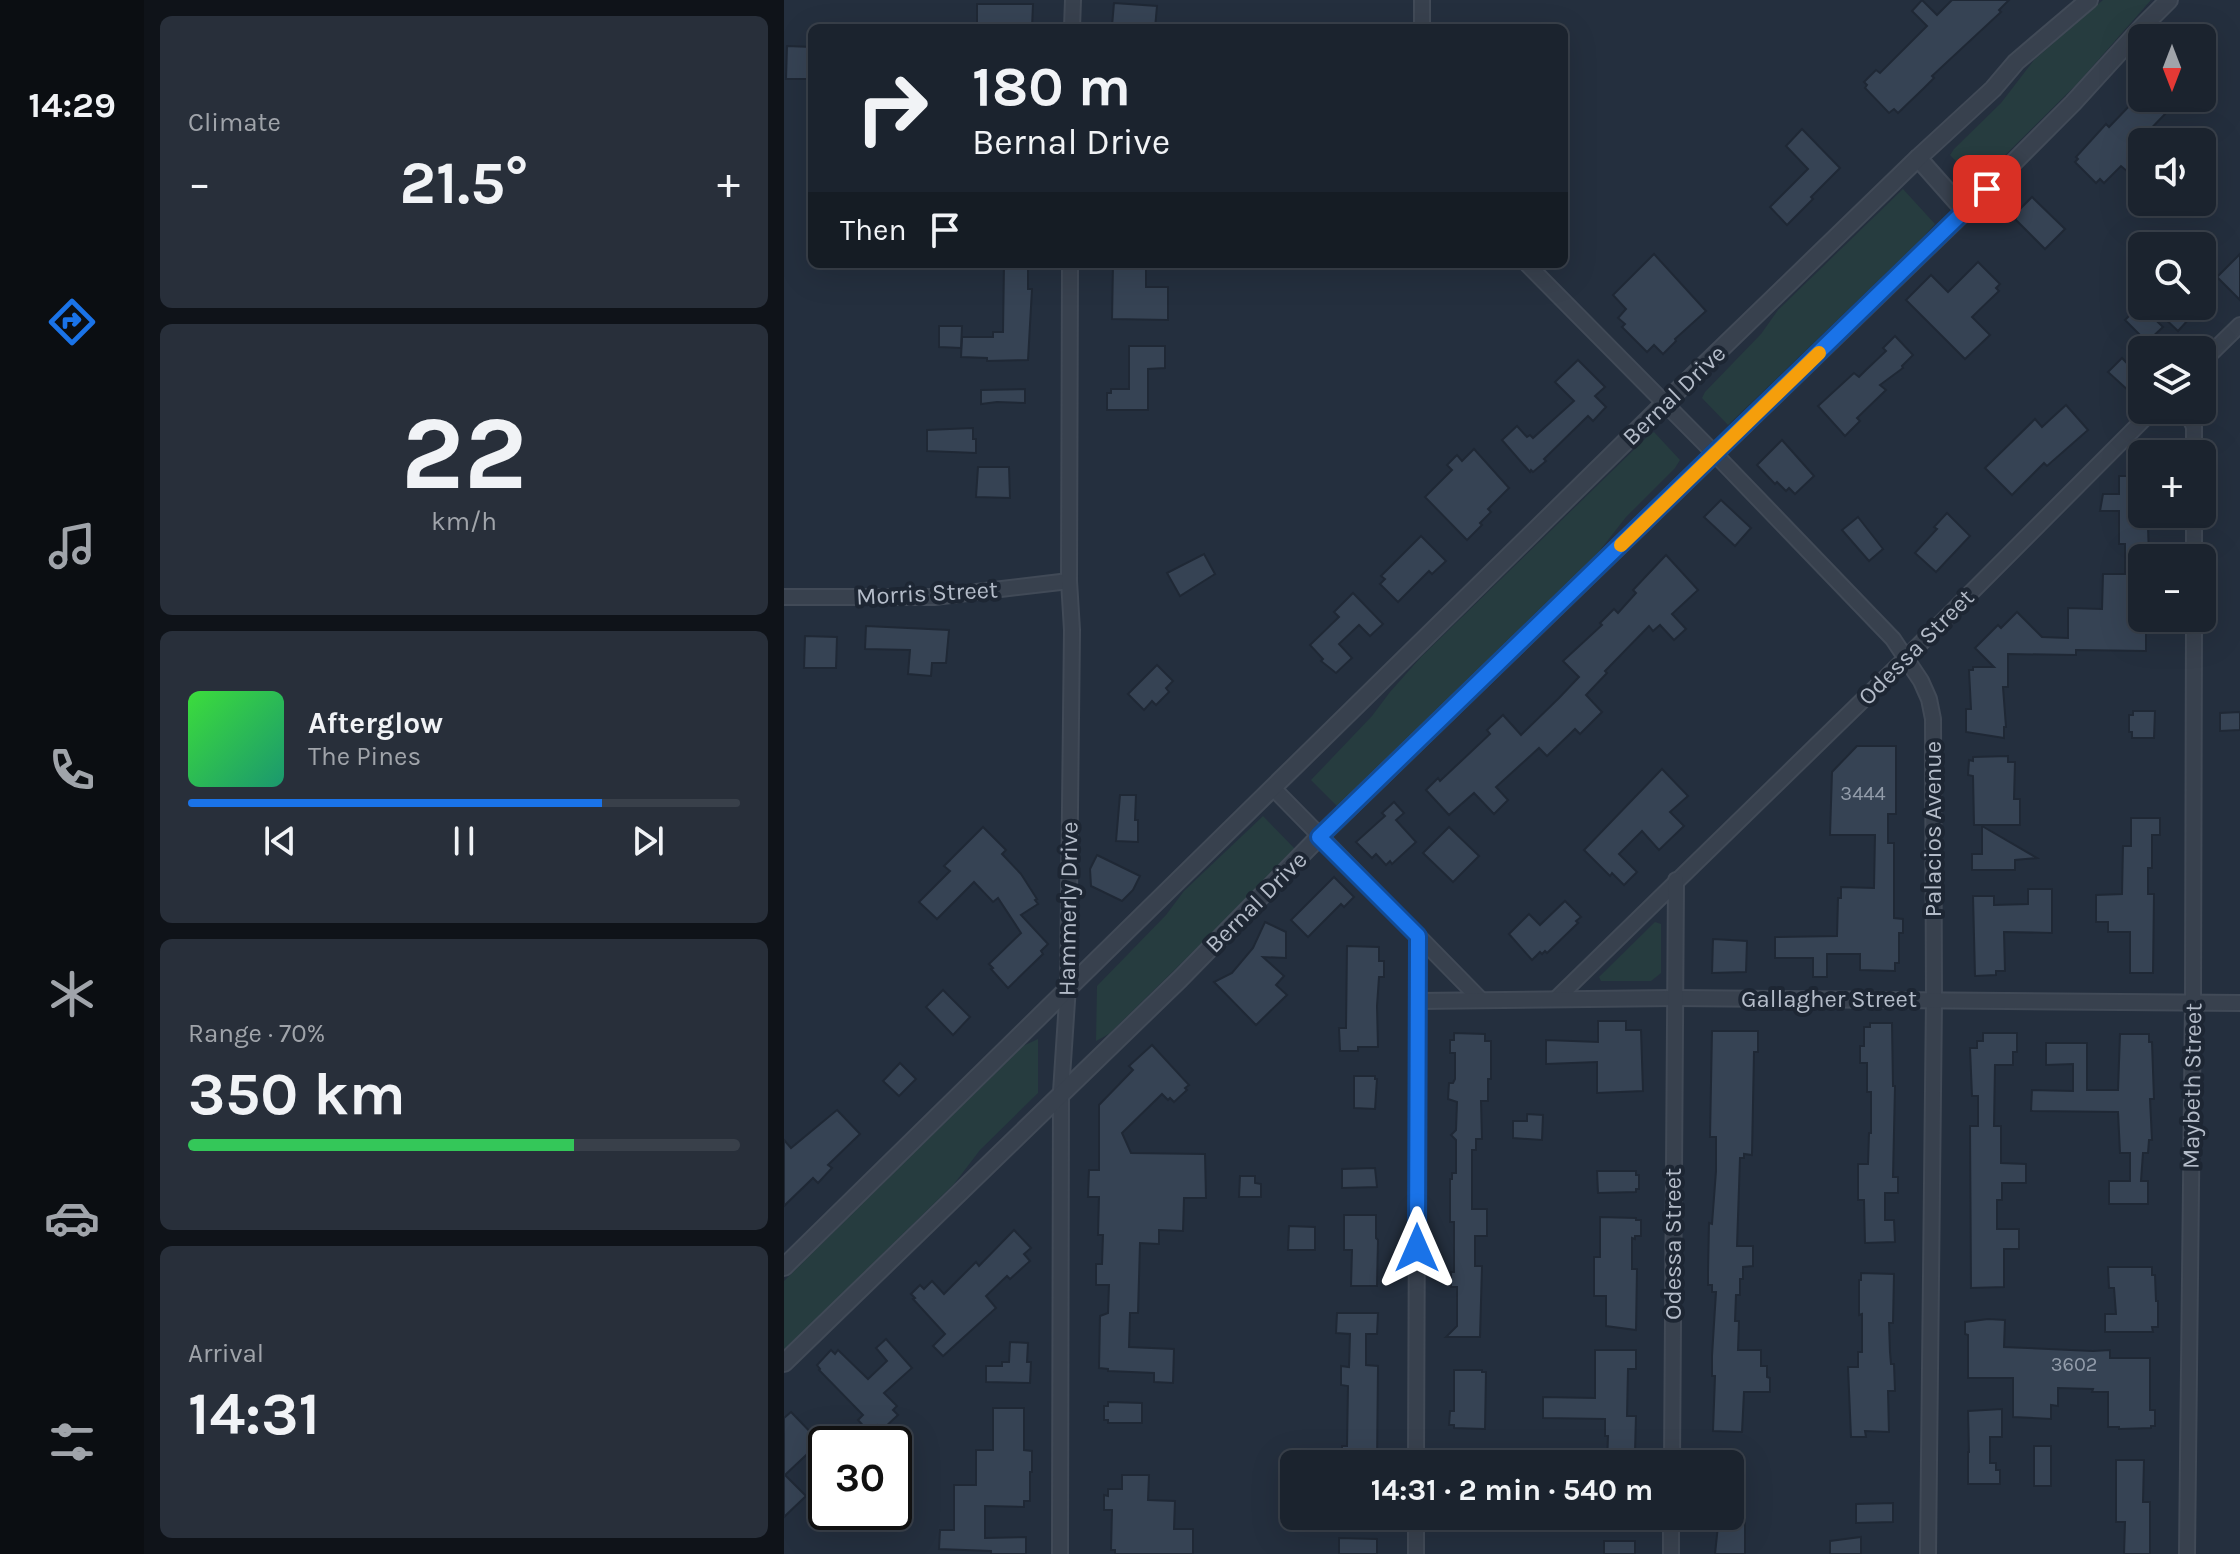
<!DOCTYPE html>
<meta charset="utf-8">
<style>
body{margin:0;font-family:Karla,sans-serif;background:#282f3a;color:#f1f3f6;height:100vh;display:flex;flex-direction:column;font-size:30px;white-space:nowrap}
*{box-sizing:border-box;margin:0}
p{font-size:26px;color:#a0a4aa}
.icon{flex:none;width:44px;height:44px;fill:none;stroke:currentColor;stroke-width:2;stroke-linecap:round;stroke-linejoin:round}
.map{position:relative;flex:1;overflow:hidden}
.drawer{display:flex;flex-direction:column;gap:16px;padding:16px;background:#0f1319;width:640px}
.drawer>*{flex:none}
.top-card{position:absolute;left:24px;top:24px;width:760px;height:244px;border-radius:12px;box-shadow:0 8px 32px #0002,0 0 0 2px #39404a;background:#1b232e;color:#f1f3f6;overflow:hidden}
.needle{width:52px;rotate:180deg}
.buttons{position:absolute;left:1344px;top:24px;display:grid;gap:16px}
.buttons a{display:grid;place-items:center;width:88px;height:88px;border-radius:12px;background:#1b232e;box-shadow:0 8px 32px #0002,0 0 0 2px #39404a;font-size:40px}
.speed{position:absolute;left:24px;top:1426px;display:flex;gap:16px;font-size:40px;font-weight:700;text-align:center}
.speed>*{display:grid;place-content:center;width:104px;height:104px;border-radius:50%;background:#1b232e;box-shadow:0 8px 32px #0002,0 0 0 2px #39404a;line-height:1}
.speed .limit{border:4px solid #111;border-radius:12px;background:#fff;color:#111}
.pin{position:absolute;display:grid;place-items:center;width:68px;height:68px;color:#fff;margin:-34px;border-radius:16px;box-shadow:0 4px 12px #0006}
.me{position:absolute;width:88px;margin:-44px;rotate:0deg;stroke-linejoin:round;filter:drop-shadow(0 0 6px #0008)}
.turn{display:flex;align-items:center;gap:28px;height:168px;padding:0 32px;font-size:36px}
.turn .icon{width:104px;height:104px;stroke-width:2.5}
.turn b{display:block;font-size:56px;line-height:68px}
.then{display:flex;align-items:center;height:76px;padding:0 32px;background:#0003;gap:16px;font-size:30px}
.big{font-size:60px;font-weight:700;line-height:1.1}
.drawer .widget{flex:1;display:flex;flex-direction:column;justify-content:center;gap:12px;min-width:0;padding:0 28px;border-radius:12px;background:#282f3a}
.drawer .dial{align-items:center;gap:0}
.dial b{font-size:104px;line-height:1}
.song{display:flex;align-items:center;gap:24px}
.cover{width:96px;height:96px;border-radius:12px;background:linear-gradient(135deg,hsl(120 70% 55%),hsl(160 70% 35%))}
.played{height:8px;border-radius:4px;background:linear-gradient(90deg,#1a73e8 75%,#39404a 75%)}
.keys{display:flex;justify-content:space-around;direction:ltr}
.heat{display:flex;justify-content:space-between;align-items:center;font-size:44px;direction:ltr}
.charge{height:12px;border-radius:6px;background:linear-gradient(90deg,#34c759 70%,#39404a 0)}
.trip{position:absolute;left:496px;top:1450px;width:464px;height:80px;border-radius:12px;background:#1b232e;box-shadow:0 8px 32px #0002,0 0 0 2px #39404a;font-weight:700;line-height:80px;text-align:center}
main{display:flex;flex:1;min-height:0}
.tab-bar{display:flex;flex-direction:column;width:144px;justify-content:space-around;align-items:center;background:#0b0e12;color:#a0a4aa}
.tab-bar .icon{width:56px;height:56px}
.tab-bar .current{color:#1a73e8}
.tab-bar b{font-size:36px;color:#f1f3f6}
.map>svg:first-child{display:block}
.green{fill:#263c3f}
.building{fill:#364354;stroke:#1f2835;stroke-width:2}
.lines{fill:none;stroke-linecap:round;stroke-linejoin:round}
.minor-casing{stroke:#414a57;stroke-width:18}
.tertiary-casing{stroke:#414a57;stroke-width:20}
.minor{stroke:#38414e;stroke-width:14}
.tertiary{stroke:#38414e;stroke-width:16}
.route-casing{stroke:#114b97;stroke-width:20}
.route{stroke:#1a73e8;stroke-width:14}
.slow{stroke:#f59e0b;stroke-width:14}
.labels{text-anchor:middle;stroke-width:8;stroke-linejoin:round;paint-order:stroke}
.number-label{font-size:20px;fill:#929caa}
.street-label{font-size:24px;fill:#b4bcc9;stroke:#1d2633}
</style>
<main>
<nav class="tab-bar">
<b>14:29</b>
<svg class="icon current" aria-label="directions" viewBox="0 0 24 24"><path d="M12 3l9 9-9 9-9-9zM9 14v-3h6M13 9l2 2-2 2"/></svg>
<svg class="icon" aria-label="music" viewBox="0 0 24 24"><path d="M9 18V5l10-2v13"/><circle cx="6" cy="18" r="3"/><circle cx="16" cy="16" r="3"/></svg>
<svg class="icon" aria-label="phone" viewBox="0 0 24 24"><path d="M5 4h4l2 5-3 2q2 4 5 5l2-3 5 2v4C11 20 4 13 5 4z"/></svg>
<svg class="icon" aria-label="climate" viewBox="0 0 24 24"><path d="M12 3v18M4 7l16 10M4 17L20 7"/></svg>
<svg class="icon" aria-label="car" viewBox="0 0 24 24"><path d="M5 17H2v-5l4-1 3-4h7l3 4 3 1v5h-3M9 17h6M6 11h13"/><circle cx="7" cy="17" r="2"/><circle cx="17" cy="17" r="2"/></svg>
<svg class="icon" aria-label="filters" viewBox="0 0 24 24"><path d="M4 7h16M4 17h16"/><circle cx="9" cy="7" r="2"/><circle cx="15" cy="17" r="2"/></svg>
</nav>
<section class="drawer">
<div class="widget"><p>Climate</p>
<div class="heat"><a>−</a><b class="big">21.5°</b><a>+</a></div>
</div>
<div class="widget dial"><b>22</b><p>km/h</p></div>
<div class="widget">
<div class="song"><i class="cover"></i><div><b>Afterglow</b><p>The Pines</p></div></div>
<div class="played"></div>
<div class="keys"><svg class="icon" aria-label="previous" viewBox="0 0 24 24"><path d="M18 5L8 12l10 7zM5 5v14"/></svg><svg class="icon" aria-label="pause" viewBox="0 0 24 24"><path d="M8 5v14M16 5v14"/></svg><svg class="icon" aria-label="next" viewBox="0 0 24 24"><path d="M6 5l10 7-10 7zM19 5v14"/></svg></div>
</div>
<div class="widget"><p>Range · 70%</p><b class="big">350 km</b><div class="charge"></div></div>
<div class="widget"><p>Arrival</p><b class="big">14:31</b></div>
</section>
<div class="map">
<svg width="1456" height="1554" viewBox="0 0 1456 1554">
<rect width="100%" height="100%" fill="#242f3e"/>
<!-- green -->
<g class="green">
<path d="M1319 0H1367L1294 83 1193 183 1166 155 1170 149 1217 103 1250 60Z"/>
<path d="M1119 189 1151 224 1133 244 944 425 918 398 921 392 977 334 994 310Z"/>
<path d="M870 432 896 460 891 468 842 517 810 558 554 807 527 780 588 716 606 692 637 657 864 436Z"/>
<path d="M479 816 511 849 505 858 325 1034 312 1041 313 986 382 915 400 891Z"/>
<path d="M871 922 877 924V973L867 981H817L815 977Z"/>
<path d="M254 1039V1093L196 1150 170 1184 0 1350V1281L239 1046Z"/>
</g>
<!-- building -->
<g class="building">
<path d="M1138 0 1153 15 1168 0H1225L1215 10 1217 12 1148 76 1150 78 1139 89 1114 113 1110 109 1105 113 1081 88 1083 85 1080 82 1092 70 1096 73 1143 26 1128 11Z"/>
<path d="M330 3 373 6 371 28 328 26Z"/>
<path d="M193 4H249L248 28H193Z"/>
<path d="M3 46 28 47V79H2Z"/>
<path d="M1359 98H1368L1383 112 1357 139 1358 184 1337 166 1320 183 1316 179 1312 183 1291 162 1294 159 1292 157 1322 124 1325 127 1351 100 1354 103Z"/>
<path d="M1018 129 1056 168 1027 197 1029 199 1003 225 986 207 1024 169 1002 146Z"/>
<path d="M1248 197 1281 229 1261 249 1231 219 1232 218 1230 215Z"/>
<path d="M870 254 922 311 891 339 892 341 879 354 870 345 863 352 838 327 841 324 834 318 842 309 829 295Z"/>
<path d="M1456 254V300L1433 277Z"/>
<path d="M1194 262 1216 284 1212 288 1215 291 1188 317 1206 335 1181 359 1122 300 1147 275 1164 292Z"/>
<path d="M220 264H244V289H248L244 360 203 361V358L177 357 178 337H209V332H219Z"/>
<path d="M329 264H362V287H384V320L328 319Z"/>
<path d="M1356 305 1379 327 1363 342 1341 320Z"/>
<path d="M1384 306H1417L1394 331 1376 314Z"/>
<path d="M155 326H178L177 348 155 347Z"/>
<path d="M1111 336 1129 355 1118 366 1119 368 1096 385 1102 390 1073 418 1076 421 1061 436 1034 406 1070 373 1075 377 1082 370 1102 351 1099 348Z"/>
<path d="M345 346H381V368L364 369V410H323V393H327V389H345Z"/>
<path d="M1338 358 1358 379 1346 392 1324 372Z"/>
<path d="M794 360 821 387 811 396 822 407 809 421 804 416 760 459 762 461 749 472 747 470 746 472 718 440 733 426 743 437 746 435 749 438 790 401 771 382Z"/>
<path d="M241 389V403L213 402 197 404V390Z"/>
<path d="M1282 405 1304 430 1263 466 1260 463 1228 495 1201 468 1251 419 1258 427Z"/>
<path d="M189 428V439H192V453L143 451V430Z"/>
<path d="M998 440 1030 476 1011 494 1005 488 1002 491 993 482 991 484 973 465Z"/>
<path d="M690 449 725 488 704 509 707 512 696 523 698 525 683 540 641 497 668 470 663 465 673 455 678 461Z"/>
<path d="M194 467H225L226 498 192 497Z"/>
<path d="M1335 476H1358V527H1364L1365 556 1358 557V618H1362V651L1292 650V655L1224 654V687H1219L1222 727H1220V738L1182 732V709H1187L1185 670H1189V667H1210L1191 648 1214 625 1217 628 1233 612 1258 637 1284 638V608L1318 609 1319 574H1341V544H1335V511H1316L1319 494H1335Z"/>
<path d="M937 500 967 528 951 546 920 517Z"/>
<path d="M1163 513 1186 536 1152 572 1131 553 1153 529 1150 527Z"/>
<path d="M1074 517 1099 549 1085 561 1058 530Z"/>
<path d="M637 536 662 561 648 574 645 571 614 602 596 584 601 579 597 576Z"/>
<path d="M420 554 431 574 396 596 383 573Z"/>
<path d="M882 555 914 590 888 614 902 629 890 640 876 625 869 631 865 626 821 671 823 673 802 695 818 712 796 734 791 729 763 756 755 748 712 787 724 800 710 814 690 793 665 815 642 790 654 778 656 781 706 734 703 730 719 715 737 735 775 698 795 677 779 661 818 625 816 623 830 609 834 613 852 593 849 590Z"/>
<path d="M569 593 599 624 586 636 575 625 555 644 568 658 552 673 537 661 539 659 526 645 555 617 550 612Z"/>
<path d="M82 626 165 630 162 663H148L147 676 124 674 126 650 81 649Z"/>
<path d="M21 636 53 637 52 668H20Z"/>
<path d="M373 665 389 681 382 688 385 692 372 705 368 701 360 710 344 694Z"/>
<path d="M1349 711H1371L1370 738H1348V732H1345V715H1349Z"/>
<path d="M1456 712V730L1436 731V713Z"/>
<path d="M1073 746H1112V814H1104V843H1110V918L1119 919V933H1115V963H1111V971L1076 970V954H1043V977H1029V958H991V937L1053 936 1054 898H1057V887L1090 888 1091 835H1046L1048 772Z"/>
<path d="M1224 756V762H1231L1230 799H1236V825H1190L1189 776 1184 775 1185 760 1189 761V757Z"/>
<path d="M878 769 904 796 886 812 900 826 875 850 858 831 835 854 853 872 840 885 828 873 826 876 800 850Z"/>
<path d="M336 795H352L351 820H354V842L332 841Z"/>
<path d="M610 802 620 813 612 820 632 842 608 864 606 861 602 865 592 854 588 858 572 842 601 816 598 813Z"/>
<path d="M1347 818H1376V835H1368V868H1364V894H1370L1369 973H1346V932H1324V922H1312V895L1338 894 1339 846H1347Z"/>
<path d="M1198 826 1253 858 1231 860V870H1188V854H1198Z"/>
<path d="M199 827 222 850 218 854 237 874 253 899 251 900 254 904 237 915 264 944 257 951 259 954 224 988 207 969 209 968 205 964 237 933 214 898 209 902 190 882 153 919 135 902 166 871 160 866Z"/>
<path d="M665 827 695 856 669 882 639 853Z"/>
<path d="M313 855 356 876 349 890 338 901 307 886 306 869Z"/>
<path d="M550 877 570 897 560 907 557 904 524 937 507 920Z"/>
<path d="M1244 889H1268V933L1220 932 1221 971H1212V975L1191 976 1189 896H1210V905L1244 904Z"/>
<path d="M781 901 797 917 792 921 794 923 763 953 761 951 758 954 756 952 748 960 725 934 745 914 756 925Z"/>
<path d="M481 922 502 932V958L479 957 500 976 492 985 503 995 472 1025 430 982 448 973 469 948Z"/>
<path d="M929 939 963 941 962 972 928 973Z"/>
<path d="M563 946 595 947V961H600V977H595L593 1006 594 1047H574V1051H556L555 1028H562Z"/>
<path d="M159 990 186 1017 169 1035 142 1007Z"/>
<path d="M814 1021H842V1030H857L859 1091 813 1093V1062L762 1064V1040L814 1042Z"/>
<path d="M1086 1023H1108L1109 1086H1111L1109 1177H1114V1193H1101V1220H1110L1111 1242 1081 1243 1080 1200H1074V1164H1084L1085 1133H1087V1092H1083V1063H1076V1046H1080V1027H1086Z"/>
<path d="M928 1031H974V1052H970L968 1155 960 1154V1158H956L953 1246H969V1266L959 1267V1279H956V1295H952L951 1321H955L954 1350H977V1366H983V1377L986 1378V1392H960L958 1432 929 1431 931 1376H928V1356L932 1292H928V1285H924V1272L925 1223 928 1224 932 1171V1137H926Z"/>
<path d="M670 1033 701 1034V1041H707V1079H704V1101H697L698 1139H692V1150H688V1209H703V1236H691V1266H698L696 1337H662L673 1326V1287H667V1272H670V1222H666V1179H668V1173H672V1140L667 1135 672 1130 673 1102 664 1099 665 1083H669L671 1079V1053H666V1040H670Z"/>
<path d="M1199 1033H1233V1052H1229V1065H1211L1210 1126H1217V1163L1242 1164V1183H1218V1200H1213V1229H1235V1249H1220V1287L1187 1288 1186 1126H1194V1096H1188L1186 1048H1193V1041H1199Z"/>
<path d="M1336 1034H1365V1042H1368L1370 1099H1366L1368 1140H1365L1364 1153H1359L1357 1181H1364V1204H1325V1181H1346V1153H1336L1334 1112 1247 1111 1248 1090 1289 1091V1064L1262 1065V1043H1303V1090H1334Z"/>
<path d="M368 1045 405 1085 401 1088 403 1090 390 1102 386 1098 384 1100 378 1094 338 1133 347 1153 421 1154 422 1198H400L399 1231 375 1230V1244L356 1243 354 1313H346L345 1347 390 1349 389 1383 370 1382V1373L324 1371V1369L315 1368 316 1316 324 1313 325 1285H312V1264H318L319 1235H314L315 1197H304L305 1170H315V1105L349 1070 345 1066Z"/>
<path d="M116 1063 132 1079 115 1096 99 1081Z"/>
<path d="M570 1076H591V1079H593L591 1109 570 1108Z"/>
<path d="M53 1110 76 1134 44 1165 48 1168 34 1183 29 1178 0 1206V1140L7 1148Z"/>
<path d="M743 1114 759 1115 758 1140 729 1138V1121H743Z"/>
<path d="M591 1168 593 1187 558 1188V1169Z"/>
<path d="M813 1171H852V1175H855V1189H852V1192L814 1193Z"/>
<path d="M456 1176H471V1183L477 1184V1197H455Z"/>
<path d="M560 1215H592V1238L594 1240 593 1286H567L568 1250H560Z"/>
<path d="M816 1217 852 1218V1220H857V1236H851V1239L848 1238V1269H853L852 1330 822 1326V1296H810V1257H816Z"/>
<path d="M505 1226 531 1227V1250H504Z"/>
<path d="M230 1230 247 1248 240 1254 246 1261 226 1279 223 1276 202 1296 212 1308 159 1356 149 1346 161 1334 129 1299 131 1298 127 1294 136 1285 140 1289 148 1281 160 1294 192 1262 195 1266Z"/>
<path d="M1324 1267H1368V1275H1371L1372 1301H1374V1327H1368L1369 1332H1321V1314H1332L1330 1288H1325Z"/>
<path d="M1077 1273 1110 1274 1109 1323H1105L1106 1352 1107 1364H1110L1111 1391H1104L1105 1432 1081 1431 1082 1437H1067L1064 1367H1074V1352H1078V1314L1075 1315V1280H1077Z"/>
<path d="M553 1313H594L593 1334H582V1365L594 1366 593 1464H558V1446H563L564 1386 557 1385V1366L565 1367 566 1334 552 1333Z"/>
<path d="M1204 1319 1221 1320 1220 1347 1309 1351 1326 1350V1358H1366V1410H1371V1426H1367V1428L1335 1429V1427H1324V1392H1308L1309 1389 1274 1388V1406L1267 1405V1419L1229 1417V1378H1184V1335L1181 1334V1322Z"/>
<path d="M102 1339 128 1368 100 1393 113 1406 109 1410 114 1415 98 1430 93 1425 85 1432 74 1420 79 1415 35 1370 36 1369 33 1365 47 1350 51 1354 54 1350 84 1379 103 1361 92 1348Z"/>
<path d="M226 1342 244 1343 243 1362H247L246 1383 202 1382V1366H218V1362H225Z"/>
<path d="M811 1350H852V1369H844L843 1416H852L851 1452H848L847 1464H823L824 1436H821V1419L759 1418V1397L811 1398Z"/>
<path d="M670 1370H698V1372H702L701 1429 670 1428V1425H665L666 1411H670Z"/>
<path d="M324 1402 358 1403V1423H324V1420H320V1406H324Z"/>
<path d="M209 1408H240V1450L248 1451V1472H246V1501H240V1507L201 1506V1538L242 1537V1554H207V1551L155 1549 156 1530H170V1485H192V1450H209Z"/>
<path d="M1218 1409V1437H1206V1463H1212V1470H1216V1484H1184V1452H1185L1184 1411Z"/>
<path d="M7 1412 36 1442 1 1475 22 1496 0 1517V1418Z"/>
<rect x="1250" y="1446" width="17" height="40"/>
<path d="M1332 1460H1360L1359 1502H1366V1554H1340L1341 1522H1332Z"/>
<path d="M338 1475H365L364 1500 391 1501 390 1529H409V1554H331V1550H327L328 1510H320V1495L324 1496V1489H338Z"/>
<path d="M946 1497H961V1554H931L935 1516H946Z"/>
<path d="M1109 1503V1522L1072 1523V1504Z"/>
<path d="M1077 1537V1554H1046V1541Z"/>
<path d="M555 1538 593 1539V1554H555Z"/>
<rect x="820" y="1541" width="31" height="13"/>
</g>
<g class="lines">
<!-- minor casing -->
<g class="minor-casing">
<g id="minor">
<path d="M638 0V28"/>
<path d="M288 28 289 0"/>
<path d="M743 264 931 454 1109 639 1137 681 1145 699 1149 719 1150 1000 1144 1554"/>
<path d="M1418 362 1456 325"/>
<path d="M1402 410 1410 427V454"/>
<path d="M1410 558V514"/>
<path d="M0 597H150L285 581"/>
<path d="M489 788 697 1000"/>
<path d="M772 999 1123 657 1369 410"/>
<path d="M634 1001 891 998 1456 1003"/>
<path d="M632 1464 634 936"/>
<path d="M888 1464 892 880"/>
<path d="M276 1554 277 1092 284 986 288 630 285 581 286 264"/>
<path d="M632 1554V1516"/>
<path d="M887 1554V1516"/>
<path d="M1403 1554 1409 1003 1410 618"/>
</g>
</g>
<!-- tertiary casing -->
<g class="tertiary-casing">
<g id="tertiary">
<path d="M1134 158 1181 211"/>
<path d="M0 1267 881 403 1134 158 1209 89 1232 62 1305 0"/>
<path d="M0 1363 396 979 535 837 1181 211 1289 103 1360 25 1385 0"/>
</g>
</g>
<!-- minor -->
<use href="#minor" class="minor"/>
<!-- tertiary -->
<use href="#tertiary" class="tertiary"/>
</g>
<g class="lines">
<!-- route casing -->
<g class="route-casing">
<path id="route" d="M633 1248 634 936 535 837 1203 189"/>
</g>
<!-- route -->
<use href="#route" class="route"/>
<!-- slow -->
<path class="slow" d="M837 545 1035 353"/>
</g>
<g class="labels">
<!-- number labels -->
<g class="number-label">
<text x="1079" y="800">3444</text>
<text x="1290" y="1371">3602</text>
</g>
<!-- street labels -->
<g class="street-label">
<text transform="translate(890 395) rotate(-44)" y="8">Bernal Drive</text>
<text transform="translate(143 593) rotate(-3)" y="8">Morris Street</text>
<text transform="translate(1132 647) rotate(-45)" y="8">Odessa Street</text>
<text transform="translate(1149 829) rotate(-90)" y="8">Palacios Avenue</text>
<text transform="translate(472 902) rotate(-45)" y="8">Bernal Drive</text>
<text transform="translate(284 909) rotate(-89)" y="8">Hammerly Drive</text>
<text x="1045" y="1007">Gallagher Street</text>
<text transform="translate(1408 1086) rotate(-89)" y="8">Maybeth Street</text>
<text transform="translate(889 1244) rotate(-90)" y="8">Odessa Street</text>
</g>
</g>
</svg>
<div class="buttons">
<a><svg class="needle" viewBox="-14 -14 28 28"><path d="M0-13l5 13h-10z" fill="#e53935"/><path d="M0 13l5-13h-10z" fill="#a0a4aa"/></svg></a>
<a><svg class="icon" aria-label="sound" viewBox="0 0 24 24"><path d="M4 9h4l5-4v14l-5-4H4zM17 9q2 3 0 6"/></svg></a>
<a><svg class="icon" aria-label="search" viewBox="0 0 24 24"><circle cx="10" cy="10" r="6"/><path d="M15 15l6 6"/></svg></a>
<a><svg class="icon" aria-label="layers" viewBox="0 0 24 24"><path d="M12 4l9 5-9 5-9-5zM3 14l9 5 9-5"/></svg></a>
<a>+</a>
<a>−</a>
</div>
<div class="speed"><div class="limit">30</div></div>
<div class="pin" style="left:1203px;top:189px;background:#d93025"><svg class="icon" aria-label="arrive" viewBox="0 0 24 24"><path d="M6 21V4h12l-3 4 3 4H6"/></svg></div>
<svg class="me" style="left:633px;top:1248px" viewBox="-20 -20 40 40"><path d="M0-17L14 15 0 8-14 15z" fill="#1a73e8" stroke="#fff" stroke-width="4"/></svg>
<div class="trip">14:31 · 2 min · 540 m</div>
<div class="top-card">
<div class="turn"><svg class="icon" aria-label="right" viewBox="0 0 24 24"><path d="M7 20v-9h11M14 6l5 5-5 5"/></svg><div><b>180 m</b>Bernal Drive</div></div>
<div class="then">Then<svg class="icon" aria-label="arrive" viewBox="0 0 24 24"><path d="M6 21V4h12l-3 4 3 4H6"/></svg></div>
</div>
</div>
</main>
